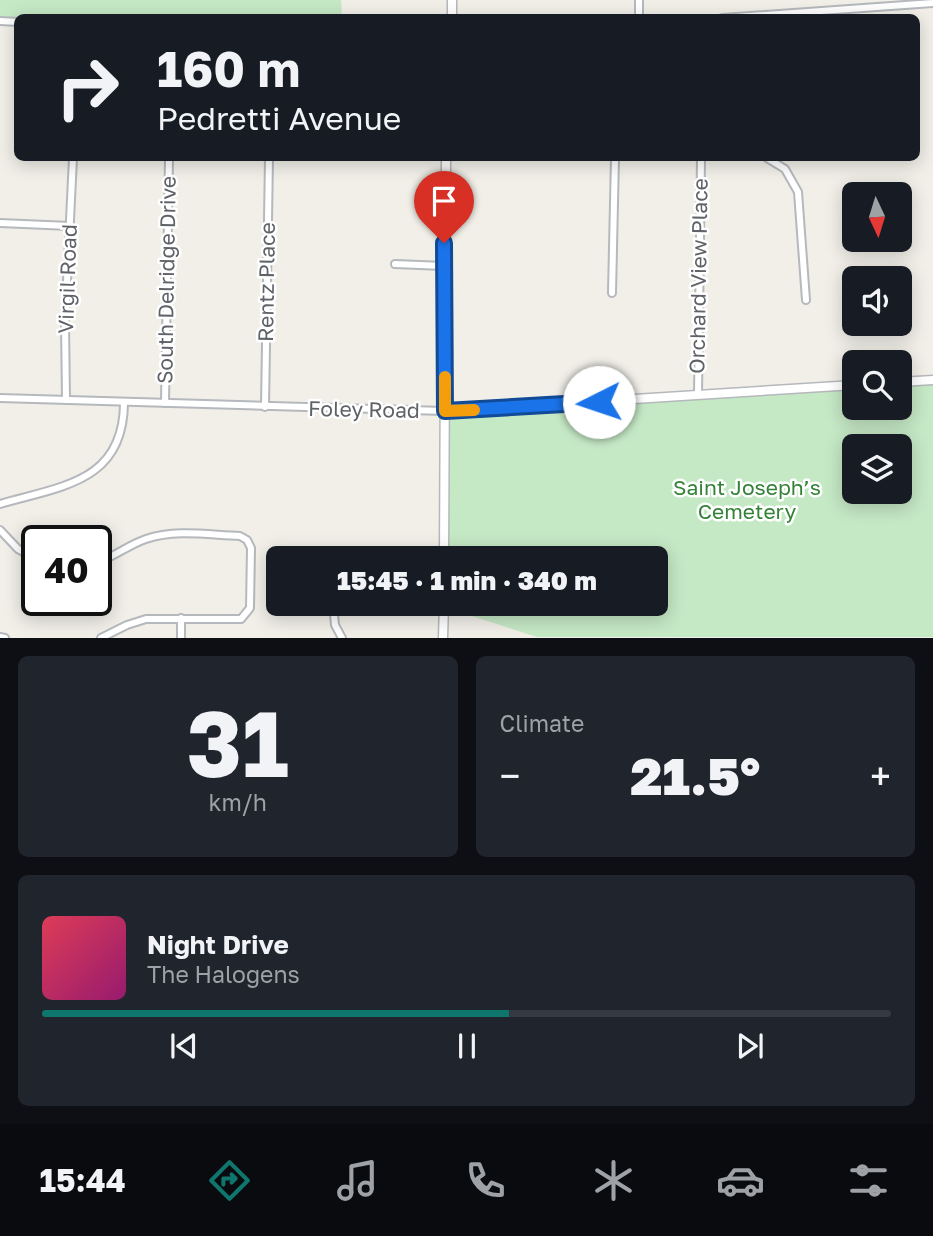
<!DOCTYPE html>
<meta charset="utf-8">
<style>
body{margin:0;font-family:"Golos Text",sans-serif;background:#20242c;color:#f1f3f6;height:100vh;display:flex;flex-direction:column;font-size:26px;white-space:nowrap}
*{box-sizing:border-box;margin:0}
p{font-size:23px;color:#9ea1a6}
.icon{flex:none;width:38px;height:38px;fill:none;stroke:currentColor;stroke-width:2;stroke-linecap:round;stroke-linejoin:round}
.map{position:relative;height:638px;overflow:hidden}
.side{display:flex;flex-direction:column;gap:18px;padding:18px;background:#0d0f14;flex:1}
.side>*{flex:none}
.guide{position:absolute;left:14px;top:14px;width:906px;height:147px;border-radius:10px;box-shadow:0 4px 18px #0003;background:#171b24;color:#f1f3f6;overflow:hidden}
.needle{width:46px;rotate:176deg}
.buttons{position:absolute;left:842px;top:182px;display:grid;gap:14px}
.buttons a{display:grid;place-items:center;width:70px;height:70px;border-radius:10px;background:#171b24;box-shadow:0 4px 18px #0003;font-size:35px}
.speed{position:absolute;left:21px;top:525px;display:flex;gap:14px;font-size:35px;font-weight:700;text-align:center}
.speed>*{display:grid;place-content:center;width:91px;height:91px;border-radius:50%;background:#171b24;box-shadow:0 4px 18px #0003;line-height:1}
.speed .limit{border:4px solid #111;border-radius:10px;background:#fff;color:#111}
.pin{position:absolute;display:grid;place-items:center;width:60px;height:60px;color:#fff;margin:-72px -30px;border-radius:50% 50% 50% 0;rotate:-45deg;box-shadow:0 0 7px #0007}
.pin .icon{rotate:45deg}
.me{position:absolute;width:77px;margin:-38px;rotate:266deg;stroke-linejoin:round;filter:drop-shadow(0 0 5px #0008)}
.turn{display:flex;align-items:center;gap:24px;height:147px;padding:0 28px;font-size:32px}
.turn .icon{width:91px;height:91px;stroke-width:2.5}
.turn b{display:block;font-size:49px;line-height:60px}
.big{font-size:52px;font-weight:800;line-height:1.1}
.side .tile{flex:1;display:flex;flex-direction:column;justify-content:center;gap:10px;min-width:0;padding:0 24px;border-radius:10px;background:#20242c}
.side .dial{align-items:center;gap:0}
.dial b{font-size:91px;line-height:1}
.song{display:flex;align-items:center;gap:21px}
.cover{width:84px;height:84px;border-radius:10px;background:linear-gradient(135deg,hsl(350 70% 55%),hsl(320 70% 35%))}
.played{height:7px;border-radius:4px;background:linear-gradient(90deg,#0f766e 55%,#363941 55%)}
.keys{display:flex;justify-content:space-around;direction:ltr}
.heat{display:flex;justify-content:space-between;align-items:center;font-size:38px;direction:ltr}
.side .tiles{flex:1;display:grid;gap:18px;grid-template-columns:1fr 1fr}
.tile:last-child{grid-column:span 2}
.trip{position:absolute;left:266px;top:546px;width:402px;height:70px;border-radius:10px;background:#171b24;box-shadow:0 4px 18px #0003;font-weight:800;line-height:70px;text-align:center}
.tabs{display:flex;height:112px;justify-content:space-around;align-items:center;background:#090b0e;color:#9ea1a6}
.tabs .icon{width:49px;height:49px}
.tabs .current{color:#0f766e}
.tabs b{font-size:32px;color:#f1f3f6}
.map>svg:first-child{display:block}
.green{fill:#c5e8c5;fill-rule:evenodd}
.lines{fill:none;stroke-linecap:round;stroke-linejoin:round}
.minor-casing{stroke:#b5b8bc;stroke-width:10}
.tertiary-casing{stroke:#b5b8bc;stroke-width:11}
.minor{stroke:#fff;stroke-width:6}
.tertiary{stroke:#fff;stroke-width:8}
.route-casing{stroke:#114b97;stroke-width:18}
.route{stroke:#1a73e8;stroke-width:12}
.slow{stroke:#f59e0b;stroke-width:12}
.labels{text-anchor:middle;stroke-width:5;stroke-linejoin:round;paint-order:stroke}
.street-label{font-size:21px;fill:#5f6368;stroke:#fff}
.park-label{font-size:21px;fill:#348238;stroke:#fff}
</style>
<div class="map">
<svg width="933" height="638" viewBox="0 0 933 638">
<rect width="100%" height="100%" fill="#f1efe8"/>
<!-- green -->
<g class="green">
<path d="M0 0H341L342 17 18 18 17 22 0 21Z"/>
<path d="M933 380V637H537L444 607V604H656V558H444L445 411 854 385V408H900V382ZM854 446H900V492H854Z"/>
</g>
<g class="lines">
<!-- minor casing -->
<g class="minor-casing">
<g id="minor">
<path d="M639 18V0"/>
<path d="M722 18 933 3"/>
<path d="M0 21 18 22"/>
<path d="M767 158 785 169 798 192 806 300"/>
<path d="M0 223 70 226"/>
<path d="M395 264 444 266"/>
<path d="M612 293 615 158"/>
<path d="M698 395 701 158"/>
<path d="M0 398 445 411"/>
<path d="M66 400 65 323 73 158"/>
<path d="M165 403 169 158"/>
<path d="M265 407 269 158"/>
<path d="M0 504C62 486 124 482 124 402"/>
<path d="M0 530 18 549 37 559"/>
<path d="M96 563C114 557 128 545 146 539 176 529 209 535 240 536L247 540 251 548 250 608 241 619H146L127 625 101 638"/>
<path d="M333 604 335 625 342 638"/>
<path d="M0 637 5 638"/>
<path d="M181 638V618"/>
</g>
</g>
<!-- tertiary casing -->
<g class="tertiary-casing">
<g id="tertiary">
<path d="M452 18V0"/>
<path d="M900 382 933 380"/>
<path d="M445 411 854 385"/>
<path d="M444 558 446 158"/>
<path d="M443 638 444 604"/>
</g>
</g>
<!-- minor -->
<use href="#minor" class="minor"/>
<!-- tertiary -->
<use href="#tertiary" class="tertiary"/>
</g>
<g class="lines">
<!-- route casing -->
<g class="route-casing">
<path id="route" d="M444 243 445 411 599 402"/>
</g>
<!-- route -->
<use href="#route" class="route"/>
<!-- slow -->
<path class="slow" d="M445 377V411L474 410"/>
</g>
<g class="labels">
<!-- street labels -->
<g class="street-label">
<text transform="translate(699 276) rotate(-89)" y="7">Orchard View Place</text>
<text transform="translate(68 279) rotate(-88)" y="7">Virgil Road</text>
<text transform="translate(167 280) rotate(-89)" y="7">South Delridge Drive</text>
<text transform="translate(267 282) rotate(-89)" y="7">Rentz Place</text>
<text transform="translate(364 410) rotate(1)" y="7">Foley Road</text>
</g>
<!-- park labels -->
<g class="park-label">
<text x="747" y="495">Saint Joseph’s<tspan x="747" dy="24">Cemetery</tspan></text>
</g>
</g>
</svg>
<div class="buttons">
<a><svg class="needle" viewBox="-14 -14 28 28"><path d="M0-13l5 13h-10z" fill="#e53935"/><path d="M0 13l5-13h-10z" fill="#9ea1a6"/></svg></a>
<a><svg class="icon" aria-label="sound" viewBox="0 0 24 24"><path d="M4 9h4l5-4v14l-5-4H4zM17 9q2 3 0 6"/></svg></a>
<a><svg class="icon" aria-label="search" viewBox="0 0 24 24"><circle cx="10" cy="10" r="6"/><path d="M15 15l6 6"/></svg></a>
<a><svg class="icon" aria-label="layers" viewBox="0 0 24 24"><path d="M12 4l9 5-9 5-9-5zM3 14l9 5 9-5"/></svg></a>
</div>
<div class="speed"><div class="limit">40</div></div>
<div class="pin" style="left:444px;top:243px;background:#d93025"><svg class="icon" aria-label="arrive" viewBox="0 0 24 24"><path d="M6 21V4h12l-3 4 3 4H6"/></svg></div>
<svg class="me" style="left:599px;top:402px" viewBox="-20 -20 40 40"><circle r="19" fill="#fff"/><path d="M0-13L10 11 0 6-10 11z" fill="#1a73e8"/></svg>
<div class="trip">15:45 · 1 min · 340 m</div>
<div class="guide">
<div class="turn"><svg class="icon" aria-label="right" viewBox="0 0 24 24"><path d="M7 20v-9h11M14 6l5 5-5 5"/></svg><div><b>160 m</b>Pedretti Avenue</div></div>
</div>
</div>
<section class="side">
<div class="tiles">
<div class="tile dial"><b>31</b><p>km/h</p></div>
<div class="tile"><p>Climate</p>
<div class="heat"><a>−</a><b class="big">21.5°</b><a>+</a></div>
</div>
<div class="tile">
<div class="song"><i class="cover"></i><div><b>Night Drive</b><p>The Halogens</p></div></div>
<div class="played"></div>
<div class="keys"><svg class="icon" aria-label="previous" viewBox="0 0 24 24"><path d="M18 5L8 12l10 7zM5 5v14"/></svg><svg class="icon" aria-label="pause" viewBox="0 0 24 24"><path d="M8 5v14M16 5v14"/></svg><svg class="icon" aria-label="next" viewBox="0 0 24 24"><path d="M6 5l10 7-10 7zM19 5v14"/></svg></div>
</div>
</div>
</section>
<nav class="tabs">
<b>15:44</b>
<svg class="icon current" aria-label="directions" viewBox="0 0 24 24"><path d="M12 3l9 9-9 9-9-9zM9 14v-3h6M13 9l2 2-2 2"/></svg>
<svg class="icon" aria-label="music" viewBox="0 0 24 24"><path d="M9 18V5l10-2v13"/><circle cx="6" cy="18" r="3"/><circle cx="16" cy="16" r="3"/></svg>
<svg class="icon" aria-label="phone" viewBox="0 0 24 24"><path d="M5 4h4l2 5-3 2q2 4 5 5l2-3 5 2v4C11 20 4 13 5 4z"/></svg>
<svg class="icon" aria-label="climate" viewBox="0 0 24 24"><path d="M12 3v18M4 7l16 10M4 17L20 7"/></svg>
<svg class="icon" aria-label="car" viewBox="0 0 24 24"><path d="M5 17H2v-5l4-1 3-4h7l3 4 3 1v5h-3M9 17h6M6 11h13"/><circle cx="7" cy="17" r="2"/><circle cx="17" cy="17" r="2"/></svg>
<svg class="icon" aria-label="filters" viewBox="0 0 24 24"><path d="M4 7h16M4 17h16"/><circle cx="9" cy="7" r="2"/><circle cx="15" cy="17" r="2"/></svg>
</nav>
